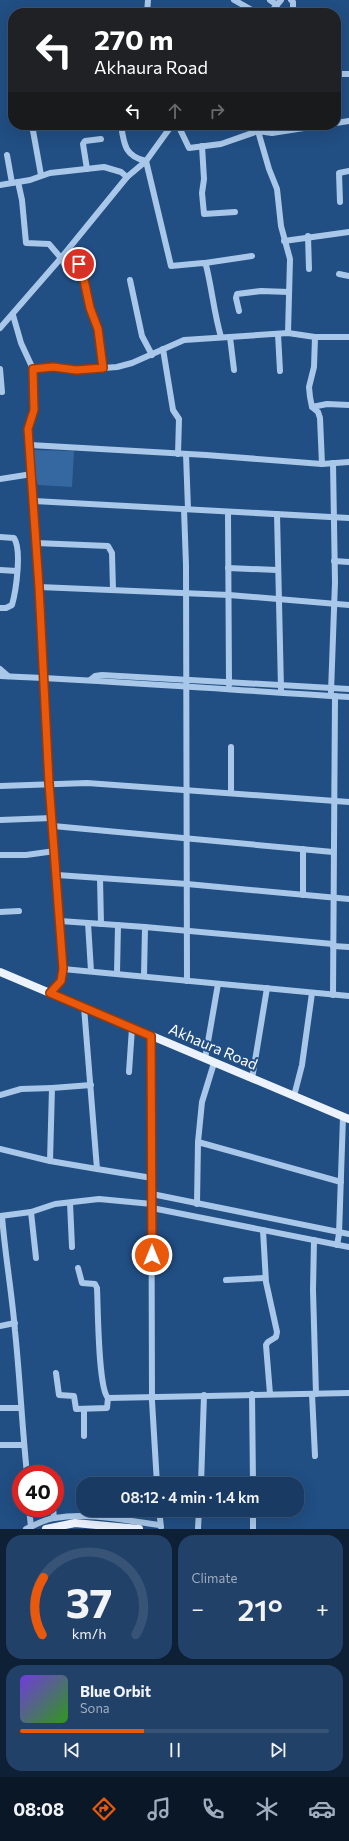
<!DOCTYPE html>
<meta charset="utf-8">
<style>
body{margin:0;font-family:Commissioner,sans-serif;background:#224168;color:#f1f3f6;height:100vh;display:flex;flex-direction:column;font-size:15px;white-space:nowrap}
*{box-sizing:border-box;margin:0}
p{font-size:13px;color:#9fadbe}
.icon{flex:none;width:22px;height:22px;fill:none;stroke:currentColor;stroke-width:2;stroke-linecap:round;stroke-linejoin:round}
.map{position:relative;height:1529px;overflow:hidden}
.details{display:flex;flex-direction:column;gap:6px;padding:6px;background:#0e2036;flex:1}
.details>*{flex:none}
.top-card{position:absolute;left:8px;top:8px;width:333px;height:122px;border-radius:16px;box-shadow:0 4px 16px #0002,0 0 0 1px #375477;background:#202124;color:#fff;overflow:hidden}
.speed{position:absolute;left:12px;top:1465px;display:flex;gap:8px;font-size:20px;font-weight:700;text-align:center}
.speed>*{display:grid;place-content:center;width:52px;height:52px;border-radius:50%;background:#193a62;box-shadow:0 4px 16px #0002,0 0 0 1px #375477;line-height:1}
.speed .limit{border:6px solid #d22;background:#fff;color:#111}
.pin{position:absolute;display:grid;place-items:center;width:34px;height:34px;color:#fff;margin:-17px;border:2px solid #fff;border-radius:50%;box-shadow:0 1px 4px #0007}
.me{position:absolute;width:44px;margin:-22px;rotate:0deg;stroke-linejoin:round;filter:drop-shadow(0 0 3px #0008)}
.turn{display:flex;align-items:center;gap:14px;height:84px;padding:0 20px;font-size:18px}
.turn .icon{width:52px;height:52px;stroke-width:2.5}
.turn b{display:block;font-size:28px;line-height:34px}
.lanes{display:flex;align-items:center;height:38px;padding:0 20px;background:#0003;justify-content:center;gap:20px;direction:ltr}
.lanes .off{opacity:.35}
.big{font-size:30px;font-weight:600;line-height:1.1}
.details .widget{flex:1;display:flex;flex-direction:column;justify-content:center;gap:6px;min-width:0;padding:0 14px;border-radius:16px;background:#224168}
.details .dial{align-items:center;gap:0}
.dial svg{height:104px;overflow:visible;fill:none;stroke:#375477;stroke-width:7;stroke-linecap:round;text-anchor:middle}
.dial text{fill:#f1f3f6;stroke:none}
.song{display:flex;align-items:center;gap:12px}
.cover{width:48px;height:48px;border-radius:6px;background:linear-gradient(135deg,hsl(260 70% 55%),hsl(110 70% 35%))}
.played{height:4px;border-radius:2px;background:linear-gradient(90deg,#ea580c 40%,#375477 40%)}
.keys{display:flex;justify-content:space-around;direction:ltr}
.heat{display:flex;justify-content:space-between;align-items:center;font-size:22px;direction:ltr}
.details .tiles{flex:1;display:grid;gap:6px;grid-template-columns:1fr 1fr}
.widget:last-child{grid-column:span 2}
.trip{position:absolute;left:76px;top:1477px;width:228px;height:40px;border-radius:16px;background:#193a62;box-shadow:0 4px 16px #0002,0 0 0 1px #375477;font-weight:600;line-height:40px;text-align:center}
.dock{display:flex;height:64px;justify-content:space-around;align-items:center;background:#0a1727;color:#9fadbe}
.dock .icon{width:28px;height:28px}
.dock .selected{color:#ea580c}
.dock b{font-size:18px;color:#f1f3f6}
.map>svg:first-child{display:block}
.green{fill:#3568a0}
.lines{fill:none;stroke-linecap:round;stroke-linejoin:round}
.minor{stroke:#a9c7e8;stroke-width:6}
.major{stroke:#ecf3fe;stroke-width:8}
.route-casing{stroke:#983908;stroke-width:10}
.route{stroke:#ea580c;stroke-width:7}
.labels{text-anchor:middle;stroke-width:4;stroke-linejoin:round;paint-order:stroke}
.street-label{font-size:15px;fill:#fff;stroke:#214e83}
</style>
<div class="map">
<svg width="349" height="1529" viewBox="0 0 349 1529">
<rect width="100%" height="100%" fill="#214e83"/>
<!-- green -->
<path class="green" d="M33 450 74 451 72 487 38 485 34 473Z"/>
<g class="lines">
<!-- minor -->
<g class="minor">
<path d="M234 0 257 13"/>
<path d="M270 0 277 5"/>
<path d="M291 0 293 2V13"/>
<path d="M147 13 148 0"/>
<path d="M270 13 281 0"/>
<path d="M336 74H349"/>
<path d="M336 123 349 121"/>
<path d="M32 125 41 175"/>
<path d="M121 125C124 145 125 156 146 161L171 266 203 263 206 265C212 289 214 313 221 337"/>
<path d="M178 125 189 148 221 144 258 131 272 133 323 125"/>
<path d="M258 131 269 169 277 189 281 226 290 259 288 333"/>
<path d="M202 146 204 179 202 193 204 214 235 212"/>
<path d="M7 155 12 183"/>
<path d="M87 169 83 144 85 141 101 139"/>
<path d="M18 182 22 200 26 243 49 244 61 258 65 266 80 265 90 308 98 329 103 368"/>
<path d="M0 185 30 180 50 173 104 167 121 172 127 177"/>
<path d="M340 202 339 173 349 171"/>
<path d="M308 236 309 269"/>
<path d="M284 241 349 232"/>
<path d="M205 263 252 256"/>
<path d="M339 274 349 276"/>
<path d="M130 280 142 336 152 355"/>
<path d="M239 311 236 298 237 294 261 291 289 292"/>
<path d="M13 315 21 343 33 369 34 410 28 429 39 587 49 783 63 969 61 981 50 993"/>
<path d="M0 328 61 258 127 177 146 161 172 125"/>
<path d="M278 334 280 371"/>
<path d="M230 337 234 370"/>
<path d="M315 337 314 367 309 387 310 397 312 407 318 412 320 418 322 464"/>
<path d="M163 349 173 410 179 419 178 454"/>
<path d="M0 369 2 392"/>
<path d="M33 369 53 367 76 370 117 367 132 363 184 340 288 333 315 337H349"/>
<path d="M312 407 327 404 349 405"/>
<path d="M30 445 206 455 322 464 349 462"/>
<path d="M186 454 188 509"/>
<path d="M0 479 32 474"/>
<path d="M34 501 349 518"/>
<path d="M184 509 186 565 187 981"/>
<path d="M228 512 229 685"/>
<path d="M277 514 281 689"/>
<path d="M0 537 14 538C22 550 16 591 12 605L6 608H0"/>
<path d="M36 543 108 546 112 553 113 590"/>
<path d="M334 561 349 562"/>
<path d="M228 568 277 570"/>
<path d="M0 570 17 571"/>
<path d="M39 587 229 595 349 605"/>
<path d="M0 669 8 676"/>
<path d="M0 676C117 681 233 690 349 697"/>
<path d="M90 680 95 676 102 675 349 689"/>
<path d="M331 692 335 582 333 463"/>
<path d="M231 747V793"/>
<path d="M0 786 87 783 349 802"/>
<path d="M0 820 52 818"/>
<path d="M53 826 333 852"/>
<path d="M303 849V895"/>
<path d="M0 855H26L55 851"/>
<path d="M57 875 187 884 349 899"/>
<path d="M100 878 101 924"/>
<path d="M0 912 19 911"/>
<path d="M60 921 145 927 333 944"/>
<path d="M88 923 91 971"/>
<path d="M333 946 349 947"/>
<path d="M63 969 349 996"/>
<path d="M117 973 118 925"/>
<path d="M144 976 145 927"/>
<path d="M333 995 335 696"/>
<path d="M84 1007 97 1169 152 1178"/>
<path d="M151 1036 152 1401 157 1484"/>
<path d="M205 1059 218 984"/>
<path d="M129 1072 132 1028"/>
<path d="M252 1079 267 988"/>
<path d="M91 1085 52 1088 50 1161 97 1169"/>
<path d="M0 1095 21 1089 52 1088"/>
<path d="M294 1096 302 1065 312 993"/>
<path d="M198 1142 202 1102 214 1063"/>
<path d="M0 1149 50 1161"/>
<path d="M152 1194 349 1234"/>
<path d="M70 1203 72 1247"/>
<path d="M197 1204 198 1142 341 1182"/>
<path d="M152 1208 349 1247"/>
<path d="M31 1212 36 1258"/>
<path d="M0 1216 31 1212 55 1204 99 1199 152 1204"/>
<path d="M2 1216C5 1255 12 1293 15 1331 20 1379 22 1426 27 1474"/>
<path d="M263 1230 266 1282 277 1332 276 1337 268 1342 266 1345 270 1394"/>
<path d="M314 1240 313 1290 316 1394"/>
<path d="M337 1245 339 1234 343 1117"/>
<path d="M78 1268 82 1283 95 1284 97 1288C98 1306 98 1388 108 1398L349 1393"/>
<path d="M226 1280 265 1278"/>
<path d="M0 1326 15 1323"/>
<path d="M56 1373 59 1395 74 1396 76 1409 107 1408 108 1398"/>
<path d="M252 1394 253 1484"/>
<path d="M312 1394 315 1456"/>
<path d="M0 1408H20"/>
<path d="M84 1409V1436"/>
<path d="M0 1445H24"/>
<path d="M50 1471 51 1474"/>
<path d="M201 1484 204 1395"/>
<path d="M29 1508 31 1527"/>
<path d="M53 1508 54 1518"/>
<path d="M159 1510 161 1527"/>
<path d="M253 1510V1529"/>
<path d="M26 1529C35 1525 45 1519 55 1518 89 1512 127 1521 160 1525"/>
<path d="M198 1529 199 1510"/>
</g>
<!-- major -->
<g class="major">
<path d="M0 972 349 1119"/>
<path d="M46 1529 75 1523 139 1529"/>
</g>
</g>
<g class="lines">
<!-- route casing -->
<g class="route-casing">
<path id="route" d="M79 264 81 266 90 308 98 329 103 368 76 370 53 367 33 369 34 410 28 429 39 587 49 783 63 969 61 981 50 993 151 1036 152 1255"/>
</g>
<!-- route -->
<use href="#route" class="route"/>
</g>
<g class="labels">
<!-- street labels -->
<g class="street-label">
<text transform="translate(213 1047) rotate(23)" y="5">Akhaura Road</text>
</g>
</g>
</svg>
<div class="speed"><div class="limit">40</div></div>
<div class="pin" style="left:79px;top:264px;background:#d93025"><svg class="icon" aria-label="arrive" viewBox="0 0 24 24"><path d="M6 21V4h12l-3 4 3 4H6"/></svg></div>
<svg class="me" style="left:152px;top:1255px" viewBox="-20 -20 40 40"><circle r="17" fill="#ea580c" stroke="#fff" stroke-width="3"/><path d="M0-11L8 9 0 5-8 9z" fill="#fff"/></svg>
<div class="trip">08:12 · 4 min · 1.4 km</div>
<div class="top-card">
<div class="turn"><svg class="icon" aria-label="left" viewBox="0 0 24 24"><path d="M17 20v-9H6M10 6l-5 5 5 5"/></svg><div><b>270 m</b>Akhaura Road</div></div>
<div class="lanes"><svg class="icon" aria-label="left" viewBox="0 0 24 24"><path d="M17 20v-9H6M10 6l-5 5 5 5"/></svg><svg class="icon off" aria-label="ahead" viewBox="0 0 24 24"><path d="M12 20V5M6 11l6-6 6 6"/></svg><svg class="icon off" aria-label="right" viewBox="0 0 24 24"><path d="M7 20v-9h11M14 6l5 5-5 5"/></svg></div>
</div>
</div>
<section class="details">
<div class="tiles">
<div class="widget dial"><svg viewBox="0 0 100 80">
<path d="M14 69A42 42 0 1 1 86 69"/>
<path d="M14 69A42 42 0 0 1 15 25" stroke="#ea580c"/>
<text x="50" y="56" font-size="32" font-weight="700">37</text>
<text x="50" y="72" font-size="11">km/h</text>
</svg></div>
<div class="widget"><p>Climate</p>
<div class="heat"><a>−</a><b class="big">21°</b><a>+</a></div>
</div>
<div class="widget">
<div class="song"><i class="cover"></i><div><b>Blue Orbit</b><p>Sona</p></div></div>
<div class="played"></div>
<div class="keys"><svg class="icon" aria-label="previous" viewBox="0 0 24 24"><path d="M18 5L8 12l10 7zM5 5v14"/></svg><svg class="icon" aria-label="pause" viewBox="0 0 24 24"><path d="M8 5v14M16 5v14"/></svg><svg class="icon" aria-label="next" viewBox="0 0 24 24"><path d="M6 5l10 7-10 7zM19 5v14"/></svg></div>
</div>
</div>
</section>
<nav class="dock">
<b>08:08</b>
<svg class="icon selected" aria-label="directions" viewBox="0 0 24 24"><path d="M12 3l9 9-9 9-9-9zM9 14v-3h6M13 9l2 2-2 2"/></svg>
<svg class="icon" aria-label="music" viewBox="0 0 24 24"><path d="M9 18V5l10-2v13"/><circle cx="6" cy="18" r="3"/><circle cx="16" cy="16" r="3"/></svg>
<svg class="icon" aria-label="phone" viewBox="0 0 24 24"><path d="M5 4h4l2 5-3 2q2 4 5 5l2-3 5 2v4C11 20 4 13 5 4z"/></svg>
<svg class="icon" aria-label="climate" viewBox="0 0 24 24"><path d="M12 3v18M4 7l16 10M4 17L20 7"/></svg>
<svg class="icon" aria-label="car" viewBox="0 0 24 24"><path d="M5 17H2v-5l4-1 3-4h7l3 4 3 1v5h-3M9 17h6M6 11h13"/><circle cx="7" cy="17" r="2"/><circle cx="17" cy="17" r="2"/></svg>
</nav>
